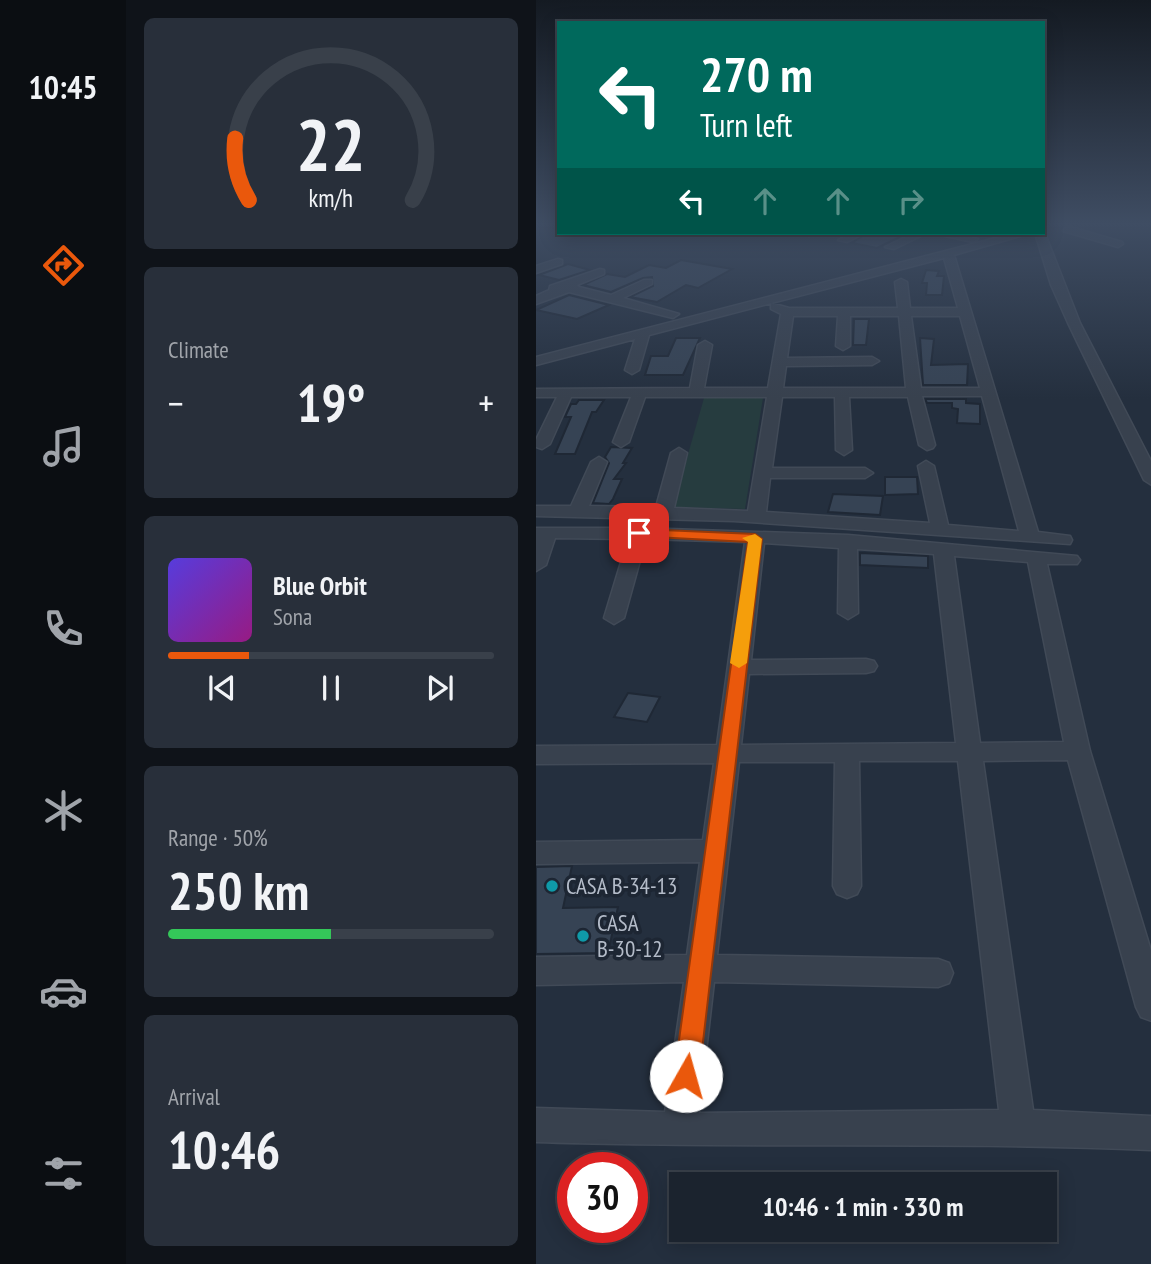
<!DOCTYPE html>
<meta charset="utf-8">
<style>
body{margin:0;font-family:"PT Sans Narrow",sans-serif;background:#282f3a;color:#f1f3f6;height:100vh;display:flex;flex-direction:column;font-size:26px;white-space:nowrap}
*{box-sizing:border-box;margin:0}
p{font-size:23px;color:#a0a4aa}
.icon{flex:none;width:38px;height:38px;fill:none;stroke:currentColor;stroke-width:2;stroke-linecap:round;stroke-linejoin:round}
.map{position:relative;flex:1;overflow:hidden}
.sheet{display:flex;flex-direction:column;gap:18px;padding:18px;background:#0f1319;width:410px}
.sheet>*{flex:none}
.top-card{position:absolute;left:21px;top:21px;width:488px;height:214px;border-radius:0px;box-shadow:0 4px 18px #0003,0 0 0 2px #39404a;background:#00695c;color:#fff;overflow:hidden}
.speed{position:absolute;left:21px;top:1152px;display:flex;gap:14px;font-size:35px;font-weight:700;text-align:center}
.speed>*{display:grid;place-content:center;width:91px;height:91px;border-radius:50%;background:#1b232e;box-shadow:0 4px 18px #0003,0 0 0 2px #39404a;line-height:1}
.speed .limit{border:10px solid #d22;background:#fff;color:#111}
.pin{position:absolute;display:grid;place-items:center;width:60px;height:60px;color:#fff;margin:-30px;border-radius:14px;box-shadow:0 4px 10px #0006}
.me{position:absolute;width:77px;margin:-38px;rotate:7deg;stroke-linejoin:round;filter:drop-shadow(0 0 5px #0008)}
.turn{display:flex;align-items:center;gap:24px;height:147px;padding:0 28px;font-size:32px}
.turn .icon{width:91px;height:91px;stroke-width:2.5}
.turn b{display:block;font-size:49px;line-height:60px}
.lanes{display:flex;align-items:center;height:66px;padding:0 28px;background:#0003;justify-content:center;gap:35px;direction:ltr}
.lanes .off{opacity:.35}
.big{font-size:52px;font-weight:600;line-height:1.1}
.sheet .card{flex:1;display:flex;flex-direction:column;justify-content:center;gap:10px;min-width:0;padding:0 24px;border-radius:10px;background:#282f3a}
.sheet .dial{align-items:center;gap:0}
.dial svg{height:182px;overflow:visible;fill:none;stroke:#39404a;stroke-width:7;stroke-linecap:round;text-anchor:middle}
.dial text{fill:#f1f3f6;stroke:none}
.song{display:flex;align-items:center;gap:21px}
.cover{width:84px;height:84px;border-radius:10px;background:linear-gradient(135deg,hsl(250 70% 55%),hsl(310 70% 35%))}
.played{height:7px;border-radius:4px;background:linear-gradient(90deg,#ea580c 25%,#39404a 25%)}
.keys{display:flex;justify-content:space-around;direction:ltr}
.heat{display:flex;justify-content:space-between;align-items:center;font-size:38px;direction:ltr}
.charge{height:10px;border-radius:5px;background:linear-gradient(90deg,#34c759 50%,#39404a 0)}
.trip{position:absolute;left:133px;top:1172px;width:388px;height:70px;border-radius:0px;background:#1b232e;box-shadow:0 4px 18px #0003,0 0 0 2px #39404a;font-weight:600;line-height:70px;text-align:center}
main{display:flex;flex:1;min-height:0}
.menu{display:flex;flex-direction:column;width:126px;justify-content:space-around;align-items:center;background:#0b0e12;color:#a0a4aa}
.menu .icon{width:49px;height:49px}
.menu .selected{color:#ea580c}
.menu b{font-size:32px;color:#f1f3f6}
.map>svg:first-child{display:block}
.green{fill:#263c3f}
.building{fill:#364354;stroke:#1f2835;stroke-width:2}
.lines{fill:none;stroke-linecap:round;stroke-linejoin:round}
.minor-casing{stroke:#414a57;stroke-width:3}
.minor{fill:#38414e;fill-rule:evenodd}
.route{fill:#ea580c;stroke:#983908;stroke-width:2}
.slow{fill:#f59e0b}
.culture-dot{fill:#0f9aa8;stroke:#1d2633;stroke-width:2.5}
.labels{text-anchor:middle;stroke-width:7;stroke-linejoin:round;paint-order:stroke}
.near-poi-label{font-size:23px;fill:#b4bcc9;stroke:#1d2633;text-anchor:start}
</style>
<main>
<nav class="menu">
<b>10:45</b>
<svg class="icon selected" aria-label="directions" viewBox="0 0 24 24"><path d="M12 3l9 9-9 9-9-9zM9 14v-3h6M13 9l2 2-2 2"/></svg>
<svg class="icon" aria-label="music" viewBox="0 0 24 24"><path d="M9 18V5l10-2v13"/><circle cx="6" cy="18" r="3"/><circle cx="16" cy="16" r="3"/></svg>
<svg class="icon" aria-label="phone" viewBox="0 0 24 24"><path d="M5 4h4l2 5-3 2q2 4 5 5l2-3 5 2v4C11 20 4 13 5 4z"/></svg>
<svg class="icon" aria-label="climate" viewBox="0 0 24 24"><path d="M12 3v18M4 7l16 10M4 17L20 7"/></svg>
<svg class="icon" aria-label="car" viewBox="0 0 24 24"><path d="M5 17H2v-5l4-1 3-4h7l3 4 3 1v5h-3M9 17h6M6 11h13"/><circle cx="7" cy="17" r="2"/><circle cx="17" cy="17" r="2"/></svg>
<svg class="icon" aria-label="filters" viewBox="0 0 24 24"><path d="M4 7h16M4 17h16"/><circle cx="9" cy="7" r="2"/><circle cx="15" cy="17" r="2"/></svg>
</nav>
<section class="sheet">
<div class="card dial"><svg viewBox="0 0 100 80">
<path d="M14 69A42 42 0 1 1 86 69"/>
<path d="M14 69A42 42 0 0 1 8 42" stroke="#ea580c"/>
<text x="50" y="56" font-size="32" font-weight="700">22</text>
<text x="50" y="72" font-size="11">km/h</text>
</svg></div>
<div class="card"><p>Climate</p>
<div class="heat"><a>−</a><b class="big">19°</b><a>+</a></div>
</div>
<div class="card">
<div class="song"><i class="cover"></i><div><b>Blue Orbit</b><p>Sona</p></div></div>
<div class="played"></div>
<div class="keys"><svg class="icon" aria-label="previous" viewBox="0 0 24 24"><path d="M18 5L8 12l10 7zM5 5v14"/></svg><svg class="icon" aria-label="pause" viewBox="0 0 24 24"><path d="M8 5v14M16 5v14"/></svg><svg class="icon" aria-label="next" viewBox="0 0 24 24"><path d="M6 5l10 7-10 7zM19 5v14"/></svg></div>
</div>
<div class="card"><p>Range · 50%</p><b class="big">250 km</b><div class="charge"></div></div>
<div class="card"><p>Arrival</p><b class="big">10:46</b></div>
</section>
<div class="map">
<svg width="616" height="1264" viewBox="0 0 616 1264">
<rect width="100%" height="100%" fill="#242f3e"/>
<!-- green -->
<path class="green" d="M168 398H227L209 509 137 507Z"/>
<!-- building -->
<g class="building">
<path d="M331 233H372L341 248 316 243Z"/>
<path d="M145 260 196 269 162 288 150 285 121 302 94 297 117 286 116 277 107 278 75 292 47 285 71 274 89 277 113 265 130 268Z"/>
<path d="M32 264 54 270 23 280 3 275Z"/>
<path d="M390 270 403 271 401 276H408L406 295H390L391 283H386Z"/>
<path d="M33 295 73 305 41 319 0 310Z"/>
<path d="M318 319H333L330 345H317Z"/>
<path d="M140 338H164L147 375H109L115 356H132Z"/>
<path d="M384 338 398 339 395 365 432 364 431 385H387Z"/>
<path d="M389 399H430V403L444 404V424L421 423 422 409 416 408V403H391Z"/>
<path d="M43 400H68L60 412H56L39 454H19L35 417H29L35 404H40Z"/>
<path d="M75 447 96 448 87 463H90L78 479H86L77 499 73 504 57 503 73 463 69 457Z"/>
<path d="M349 477H381L382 494 349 495Z"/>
<path d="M297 494 347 496 344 515 292 512Z"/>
<path d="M324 553 392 556V568L324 565Z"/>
<path d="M92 693 124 697 111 722 78 717Z"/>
<path d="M36 866 27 908 82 907 72 953 0 954V867Z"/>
</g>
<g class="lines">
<!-- minor casing -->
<g class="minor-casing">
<g id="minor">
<path d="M531 226 586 242 587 244 582 247 527 231Z"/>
<path d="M508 231 544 323 616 463V485L608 480 532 323 515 285 499 233Z"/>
<path d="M267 233H278L273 236Z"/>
<path d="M316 233H329L311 242 302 240Z"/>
<path d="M378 233H391L358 249 349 247Z"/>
<path d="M395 233H417L442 239 437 242Z"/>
<path d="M479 233H495L418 255 502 532 534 536 536 540 534 544 198 521 0 516V506H35L55 462 63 457 71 462 53 506 120 507 135 453 143 448 151 453 138 508 212 511 231 397H109L93 442 85 447 77 442 95 397H35L14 444 6 449 0 447V440L21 397H0V389L154 388 162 345 169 341 176 345 168 388H232L245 314 235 309V303L253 308H362L359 282 365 279 371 282 374 308H422L408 258 113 335 103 370 96 374 89 370 99 339 0 365V357ZM257 316H302L300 346 307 350 314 346V316H363L370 388H247L250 366 336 365 343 361 336 357 251 358ZM375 316H424L444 388H385ZM386 396H446L483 531 412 525 398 466 390 461 382 466 394 523 230 512 234 478H329L337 473 329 468H236L246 397H299L300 450 308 455 316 450 313 397H372L383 445 391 450 397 448 399 445Z"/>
<path d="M22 259 26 260V264L0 273V266Z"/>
<path d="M64 269 68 270V274L41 285 43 287 75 295 108 280H116V284L87 298 143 314 137 318 33 292 0 304V296L13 290 14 286Z"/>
<path d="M0 528H103L312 535 541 556 544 560 541 564H511L554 751 616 954V1021L605 1017 600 1007 532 760 447 761 497 1110 616 1116V1150C410 1141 205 1149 0 1142V1108L129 1112 148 982 0 985V957L151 955 164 862 0 864V842L167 840 178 763 0 764V746L181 745 209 542 110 539 88 618 78 624 68 618 92 539 19 538 10 565 0 571ZM228 543 303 548 302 613 312 619 322 613 321 549 398 554 420 743 205 745 213 674 330 673 338 671 341 666 338 661 330 659 215 660ZM418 556 492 562 528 742 444 743ZM323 761H422L463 1110 163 1113 178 982 402 987 413 983 417 973 413 963 402 959 181 955 203 762H299L297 886 301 894 311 898 321 894 325 886Z"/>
</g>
</g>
<!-- minor -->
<use href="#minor" class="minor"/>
</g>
<!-- sky -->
<linearGradient id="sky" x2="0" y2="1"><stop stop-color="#141a22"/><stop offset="0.56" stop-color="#3f4d63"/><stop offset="1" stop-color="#3f4d63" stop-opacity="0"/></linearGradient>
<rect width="616" height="399" fill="url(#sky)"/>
<!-- route -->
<path class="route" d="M103 529 219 534 226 539 163 1076 159 1085 150 1088 141 1085 138 1076 212 542 99 536 96 533Z"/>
<!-- slow -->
<path class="slow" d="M219 534 226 539 211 663 203 668 194 663 212 542 206 538Z"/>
<!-- markers -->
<g class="culture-dot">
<circle cx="16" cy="886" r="7"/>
<circle cx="47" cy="936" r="7"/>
</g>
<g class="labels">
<!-- near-poi labels -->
<g class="near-poi-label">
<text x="30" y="894">CASA B-34-13</text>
<text x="61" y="931">CASA<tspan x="61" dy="26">B-30-12</tspan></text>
</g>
</g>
</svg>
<div class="speed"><div class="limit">30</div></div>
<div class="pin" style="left:103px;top:533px;background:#d93025"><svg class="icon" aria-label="arrive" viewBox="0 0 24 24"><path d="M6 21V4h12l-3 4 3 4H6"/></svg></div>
<svg class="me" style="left:150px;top:1076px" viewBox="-20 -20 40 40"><circle r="19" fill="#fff"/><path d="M0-13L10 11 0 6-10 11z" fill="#ea580c"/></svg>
<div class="trip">10:46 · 1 min · 330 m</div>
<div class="top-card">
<div class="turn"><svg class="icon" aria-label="left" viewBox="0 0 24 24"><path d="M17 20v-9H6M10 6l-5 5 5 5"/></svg><div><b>270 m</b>Turn left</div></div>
<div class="lanes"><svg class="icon" aria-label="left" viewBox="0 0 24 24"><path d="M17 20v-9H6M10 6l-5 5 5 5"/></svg><svg class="icon off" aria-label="ahead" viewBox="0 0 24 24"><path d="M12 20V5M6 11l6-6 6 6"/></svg><svg class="icon off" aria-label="ahead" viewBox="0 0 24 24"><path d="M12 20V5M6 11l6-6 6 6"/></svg><svg class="icon off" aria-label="right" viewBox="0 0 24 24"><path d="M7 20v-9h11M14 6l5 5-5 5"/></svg></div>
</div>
</div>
</main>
